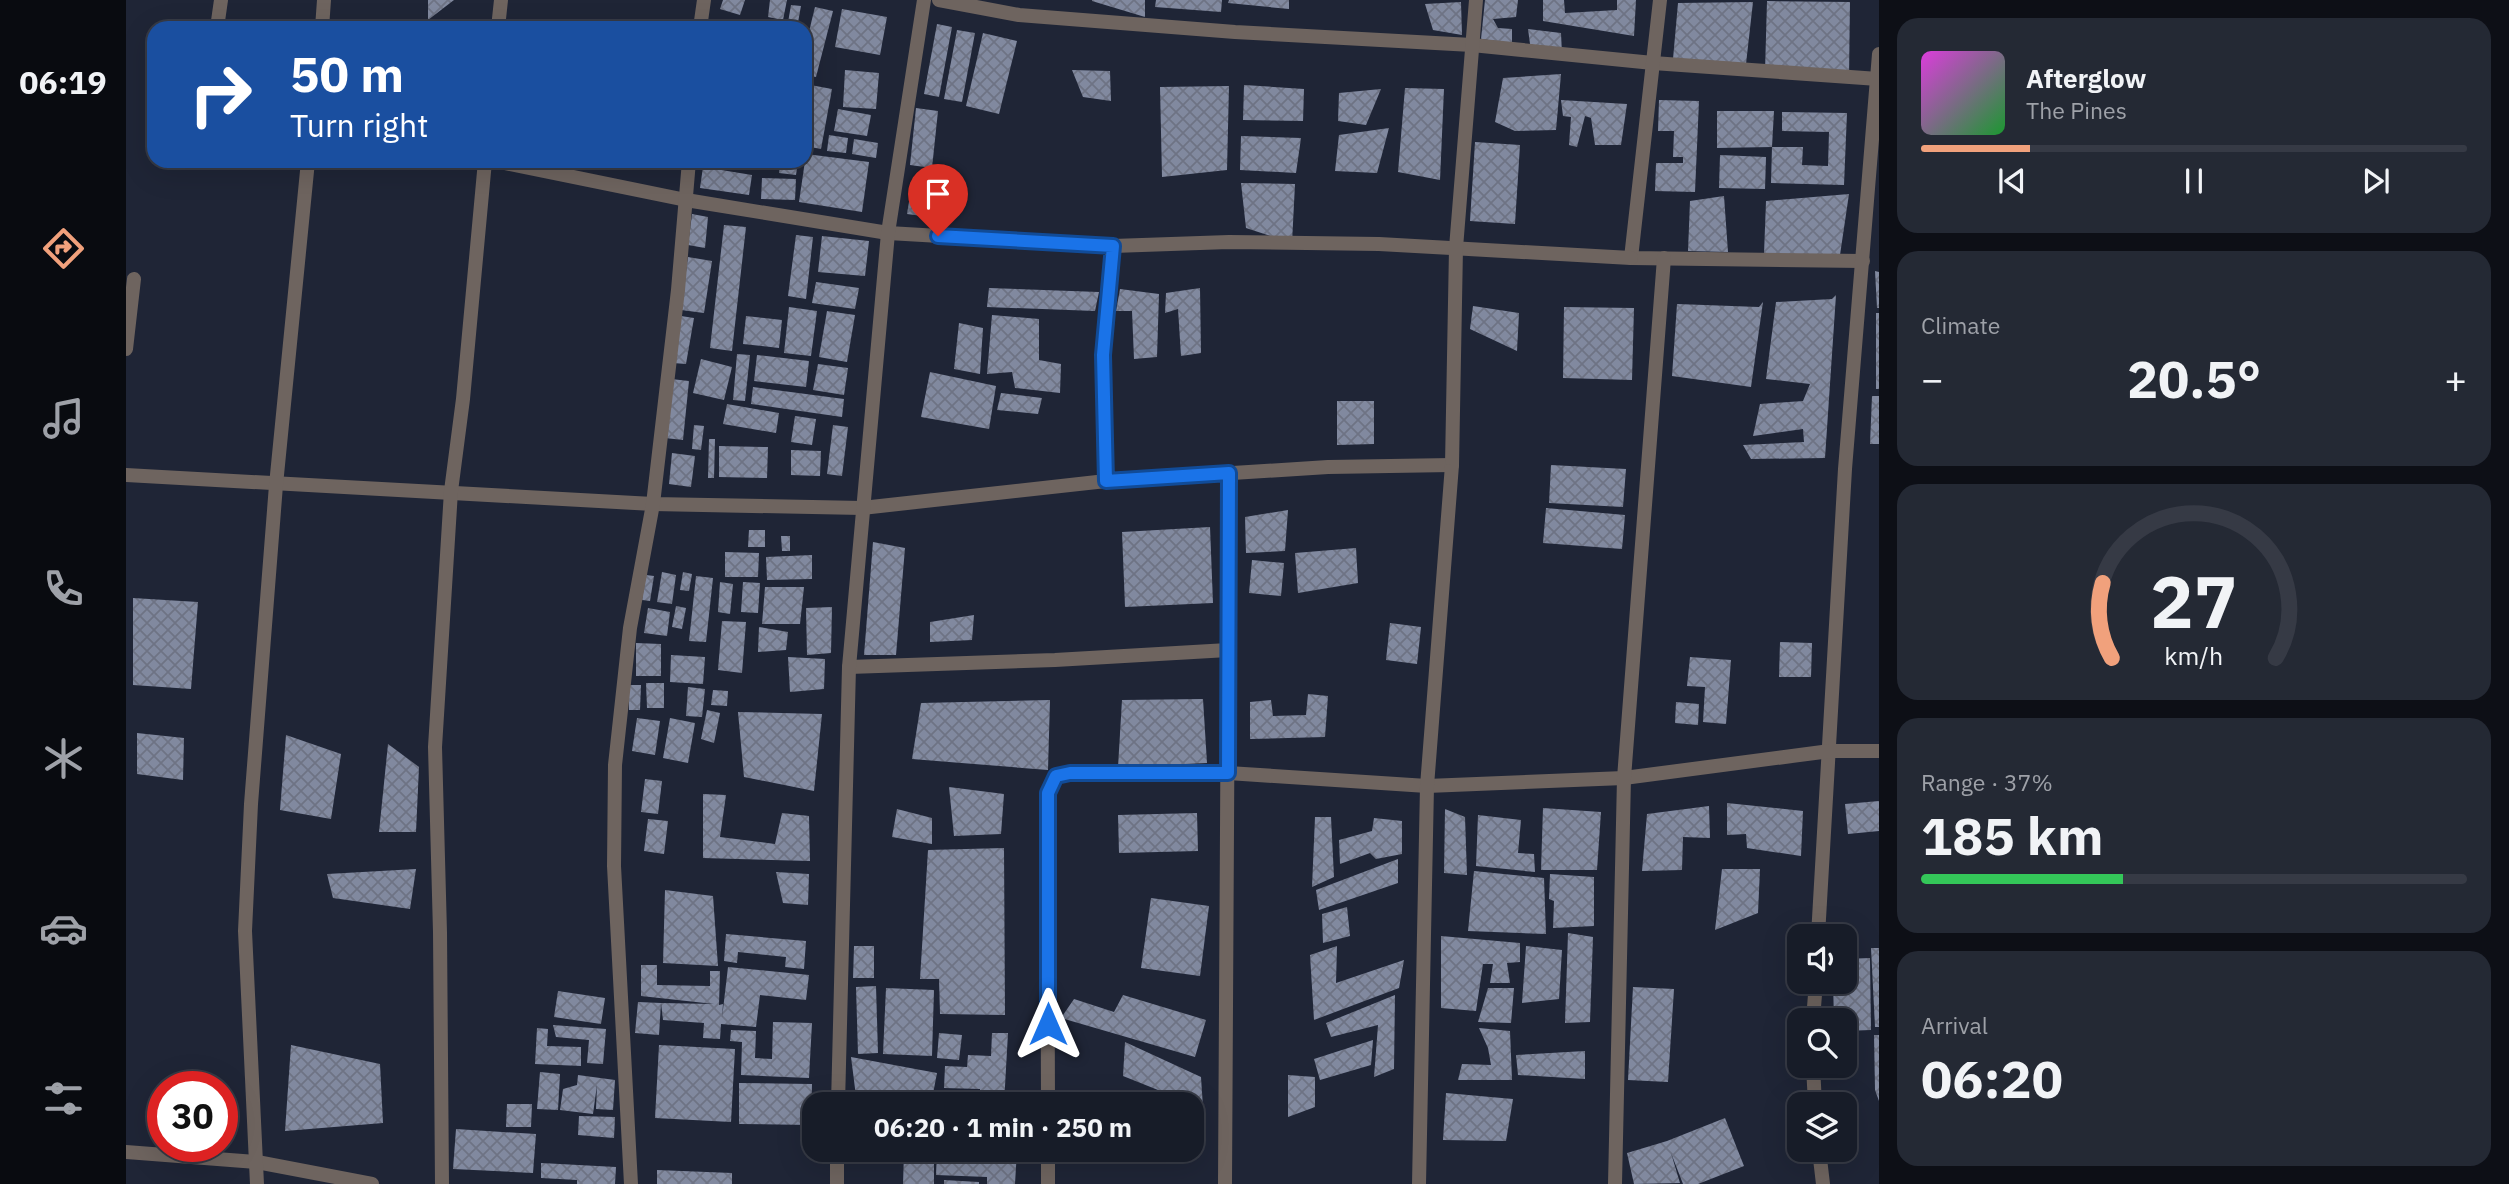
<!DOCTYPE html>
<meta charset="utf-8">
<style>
body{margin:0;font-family:"IBM Plex Sans",sans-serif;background:#242934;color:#f1f3f6;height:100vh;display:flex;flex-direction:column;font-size:26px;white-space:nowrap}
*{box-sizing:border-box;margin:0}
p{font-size:23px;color:#9ea1a8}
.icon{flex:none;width:38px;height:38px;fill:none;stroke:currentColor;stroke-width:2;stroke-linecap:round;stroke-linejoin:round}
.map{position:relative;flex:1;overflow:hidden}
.panel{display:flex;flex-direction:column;gap:18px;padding:18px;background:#0d0f16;width:630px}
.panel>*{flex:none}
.guide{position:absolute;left:21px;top:21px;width:665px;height:147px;border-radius:21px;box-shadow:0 7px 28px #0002,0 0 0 2px #363a45;background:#1a4fa0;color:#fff;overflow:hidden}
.fabs{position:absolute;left:1661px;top:924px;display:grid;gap:14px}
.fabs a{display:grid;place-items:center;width:70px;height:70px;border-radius:14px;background:#171c28;box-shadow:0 7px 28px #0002,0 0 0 2px #363a45;font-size:35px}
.speed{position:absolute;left:21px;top:1071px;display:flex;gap:14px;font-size:35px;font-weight:700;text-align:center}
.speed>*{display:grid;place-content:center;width:91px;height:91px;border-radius:50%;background:#171c28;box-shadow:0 7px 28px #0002,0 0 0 2px #363a45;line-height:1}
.speed .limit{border:10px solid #d22;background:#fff;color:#111}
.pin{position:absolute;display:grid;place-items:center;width:60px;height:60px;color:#fff;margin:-72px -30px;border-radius:50% 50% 50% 0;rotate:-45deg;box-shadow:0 0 7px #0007}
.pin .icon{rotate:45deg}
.me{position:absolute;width:77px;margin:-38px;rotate:0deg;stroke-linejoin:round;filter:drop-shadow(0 0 5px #0008)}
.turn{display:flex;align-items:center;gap:24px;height:147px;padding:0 28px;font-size:32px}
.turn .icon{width:91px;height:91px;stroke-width:2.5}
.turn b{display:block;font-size:49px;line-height:60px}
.big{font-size:52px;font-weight:800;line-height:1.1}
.panel .tile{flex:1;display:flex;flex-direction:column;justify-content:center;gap:10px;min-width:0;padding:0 24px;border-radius:21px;background:#242934}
.panel .dial{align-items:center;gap:0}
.dial svg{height:182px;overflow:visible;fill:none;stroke:#363a45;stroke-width:7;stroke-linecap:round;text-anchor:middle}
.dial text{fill:#f1f3f6;stroke:none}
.song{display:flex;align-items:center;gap:21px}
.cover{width:84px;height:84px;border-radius:10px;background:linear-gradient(135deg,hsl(300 70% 55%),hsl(130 70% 35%))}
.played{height:7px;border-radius:4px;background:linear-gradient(90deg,#f1a17c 20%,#363a45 20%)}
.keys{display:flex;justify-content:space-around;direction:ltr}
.heat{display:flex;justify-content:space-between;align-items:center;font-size:38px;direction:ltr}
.charge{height:10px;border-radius:5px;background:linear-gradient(90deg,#34c759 37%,#363a45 0)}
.trip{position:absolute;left:676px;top:1092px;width:402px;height:70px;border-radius:21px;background:#171c28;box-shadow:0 7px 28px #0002,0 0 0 2px #363a45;font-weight:800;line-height:70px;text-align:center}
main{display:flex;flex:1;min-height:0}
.dock{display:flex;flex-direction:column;width:126px;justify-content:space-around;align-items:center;background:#090b10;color:#9ea1a8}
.dock .icon{width:49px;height:49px}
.dock .on{color:#f1a17c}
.dock b{font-size:32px;color:#f1f3f6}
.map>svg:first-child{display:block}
.building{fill:url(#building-cross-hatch)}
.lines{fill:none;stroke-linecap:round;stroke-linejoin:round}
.minor{stroke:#6e645f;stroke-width:14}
.tertiary{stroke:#6e645f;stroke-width:14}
.route-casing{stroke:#114b97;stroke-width:18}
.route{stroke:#1a73e8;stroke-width:12}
</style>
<main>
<nav class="dock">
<b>06:19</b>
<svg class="icon on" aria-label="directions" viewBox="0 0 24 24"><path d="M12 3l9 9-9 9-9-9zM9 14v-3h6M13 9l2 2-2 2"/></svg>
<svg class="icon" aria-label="music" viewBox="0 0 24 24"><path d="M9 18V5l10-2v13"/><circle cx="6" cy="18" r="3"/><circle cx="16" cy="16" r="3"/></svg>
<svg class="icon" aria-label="phone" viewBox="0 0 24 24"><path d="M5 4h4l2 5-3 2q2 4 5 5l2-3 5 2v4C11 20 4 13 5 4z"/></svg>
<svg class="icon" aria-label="climate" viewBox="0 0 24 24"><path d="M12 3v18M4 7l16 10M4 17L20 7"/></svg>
<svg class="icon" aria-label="car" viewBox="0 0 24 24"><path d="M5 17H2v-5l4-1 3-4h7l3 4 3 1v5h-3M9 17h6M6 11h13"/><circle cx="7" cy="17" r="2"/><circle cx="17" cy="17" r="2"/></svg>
<svg class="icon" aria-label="filters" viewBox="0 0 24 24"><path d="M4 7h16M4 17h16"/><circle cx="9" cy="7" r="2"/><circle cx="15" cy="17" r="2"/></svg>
</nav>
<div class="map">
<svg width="1753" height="1184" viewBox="0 0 1753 1184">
<defs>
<pattern id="building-cross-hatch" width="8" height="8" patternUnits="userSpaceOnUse" patternTransform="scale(1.75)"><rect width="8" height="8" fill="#81899f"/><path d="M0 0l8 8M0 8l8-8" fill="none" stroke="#6e7384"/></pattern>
</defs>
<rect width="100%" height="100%" fill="#1f2536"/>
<!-- building -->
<g class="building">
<path d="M302 0H328L302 20Z"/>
<path d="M597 0H619L614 15 594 9Z"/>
<path d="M644 0H661L657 20 642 17Z"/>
<path d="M1019 0V17L966 1V0Z"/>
<path d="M1030 0H1096L1095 12 1029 7Z"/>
<path d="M1103 0H1163V9L1102 3Z"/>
<path d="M1359 0H1392L1390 17 1367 19 1372 28 1386 29V43L1355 39Z"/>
<path d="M1417 0H1438L1439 13 1491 10V0H1510L1508 36 1417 21Z"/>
<path d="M1641 1 1724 2 1723 77 1639 71Z"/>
<path d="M1335 2 1336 35 1307 30 1299 4Z"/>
<path d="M1627 2 1620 64 1547 59 1552 3Z"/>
<path d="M665 5 675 6 671 28H661Z"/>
<path d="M689 7 707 11 690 77 679 75V48Z"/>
<path d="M716 9 761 17 754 55 709 47Z"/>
<path d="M631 22 654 27V28H630Z"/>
<path d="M811 24 826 27 813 97 798 94Z"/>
<path d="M1402 29 1435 33 1436 54 1404 44Z"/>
<path d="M831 30 849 33 836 102 818 99Z"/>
<path d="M857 33 891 41 873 114 840 106Z"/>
<path d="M719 70 753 73 750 109 717 107Z"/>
<path d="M946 70 984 71 985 101 957 97Z"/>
<path d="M1435 74 1430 130 1389 131 1369 122 1377 78Z"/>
<path d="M679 84 706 89 695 149 679 146Z"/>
<path d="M1118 85 1178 89 1177 121 1117 120Z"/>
<path d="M1103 86 1101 170 1036 177 1034 87Z"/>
<path d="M1279 88 1318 89 1314 180 1272 172Z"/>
<path d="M1255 89 1240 125 1212 121 1213 93Z"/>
<path d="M1435 100 1501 104 1495 145H1469L1465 118 1459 116 1451 147 1443 145 1445 117 1437 116Z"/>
<path d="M1533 100 1573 101 1569 192 1529 191 1530 163H1557V157H1547L1548 131H1532Z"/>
<path d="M790 108 812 111 806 168 784 165Z"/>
<path d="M712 109 745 115 741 136 708 131Z"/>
<path d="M1591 111H1648L1646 147H1677L1676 165 1702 166 1703 132 1656 131V112L1721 113 1718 185 1645 183 1646 147 1591 148Z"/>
<path d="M1263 128 1251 173 1209 171 1213 135Z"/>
<path d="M703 135 722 138 720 153 701 151Z"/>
<path d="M1115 136 1175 138 1170 173 1114 170Z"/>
<path d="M728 139 752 143 750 158 726 154Z"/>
<path d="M1349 142 1394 145 1389 224 1344 221Z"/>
<path d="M680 154 743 162 736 212 673 202Z"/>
<path d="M1594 155 1640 157 1639 189 1593 188Z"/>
<path d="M602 161H629V165L602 163Z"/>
<path d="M655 161H672L670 175 653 173Z"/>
<path d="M577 167 626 175 623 195 574 188Z"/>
<path d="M787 177 802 178 796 216 781 214Z"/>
<path d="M636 178 670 179 669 200 635 199Z"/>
<path d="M1115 183 1169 184 1166 243 1120 228Z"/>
<path d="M1723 194 1714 255 1638 254 1640 201Z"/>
<path d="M1598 196 1602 252 1562 251 1564 201Z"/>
<path d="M566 214 582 217 579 248 562 245Z"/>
<path d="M598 225 620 227 606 351 584 348Z"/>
<path d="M670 235 687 237 680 299 662 296Z"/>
<path d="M696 236 743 241 739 276 692 272Z"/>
<path d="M562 257 586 261 578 313 555 310Z"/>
<path d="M1749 271 1753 272V308H1751Z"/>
<path d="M690 282 733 288 729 309 686 303Z"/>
<path d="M863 288 973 292 969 311 861 307Z"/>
<path d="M1074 288 1075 353 1055 356 1052 309 1039 313 1040 293Z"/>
<path d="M994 289 1033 294 1031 357 1008 359 1006 311H990Z"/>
<path d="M1710 295 1699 458 1625 459 1617 445 1678 442 1677 429 1627 436 1634 404 1677 401 1684 384 1640 379 1650 302 1706 299Z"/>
<path d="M1637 302 1625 387 1546 376 1551 304 1633 307Z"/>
<path d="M1347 306 1393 313 1391 351 1344 329Z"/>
<path d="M663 307 691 311 685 356 658 353Z"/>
<path d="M1438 307 1508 308 1506 380 1437 378Z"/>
<path d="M701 311 729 315 721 362 693 357Z"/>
<rect x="1750" y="313" width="3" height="76"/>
<path d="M866 315 913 319V360L935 364 934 393 889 388 886 372 861 374Z"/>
<path d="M555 316 568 318 560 364 547 363Z"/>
<path d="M620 316 656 320 653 348 617 344Z"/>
<path d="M833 323 857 328 854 374 828 369Z"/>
<path d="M611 354 624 355 619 401 607 400Z"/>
<path d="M631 355 683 361 680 387 628 381Z"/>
<path d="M575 359 606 367 598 400 567 393Z"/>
<path d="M692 364 722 368 718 395 687 390Z"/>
<path d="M804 372 870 386 863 429 795 417Z"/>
<path d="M545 379 563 381 557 440 539 438Z"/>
<path d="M627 387 718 399 716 417 625 404Z"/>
<path d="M875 393 916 398 912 414 871 410Z"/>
<path d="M1746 396H1753V444H1744Z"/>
<path d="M1211 401H1248V444L1211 445Z"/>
<path d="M601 404 653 413 650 433 597 424Z"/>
<path d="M669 416 690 419 686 445 665 442Z"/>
<path d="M568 425 578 426 575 450 566 449Z"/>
<path d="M707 425 722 427 716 476 701 474Z"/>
<path d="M583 439H589L588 478H582Z"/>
<path d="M593 446 642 447 641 478 593 477Z"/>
<path d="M665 450 695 451 694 476 665 475Z"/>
<path d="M546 453 569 456 565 487 543 484Z"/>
<path d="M1425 465 1500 469 1497 507 1423 503Z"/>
<path d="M1420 508 1499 515 1496 549 1417 543Z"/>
<path d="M1162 510 1159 551 1120 553 1119 517Z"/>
<path d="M1084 527 1087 603 999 607 996 532Z"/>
<path d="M623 530H639V547H622Z"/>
<path d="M655 536H664V551H656Z"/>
<path d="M747 542 779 548 770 655H738Z"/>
<path d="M1230 548 1232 583 1172 593 1169 553Z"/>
<path d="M599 552 633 553 632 577H599Z"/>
<path d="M686 555V579L641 580 640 557Z"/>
<path d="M1126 560 1158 563 1155 596 1123 593Z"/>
<path d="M536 572 550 575 546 604 531 602Z"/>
<path d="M557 572 566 574 563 591 554 590Z"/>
<path d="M520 575 528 576 524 601 516 600Z"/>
<path d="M570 576 587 578 580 642 563 641Z"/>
<path d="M594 582 607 584 604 614 592 612Z"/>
<path d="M617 582 634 583 632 613 615 612Z"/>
<path d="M639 587H678L674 624H636Z"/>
<path d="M7 598 72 602 65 689 7 685Z"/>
<path d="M550 606 560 608 556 629 546 627Z"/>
<path d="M706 607 705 653 681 655 680 608Z"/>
<path d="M522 608 544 612 541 636 518 633Z"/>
<path d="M848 615 846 640 804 642V622Z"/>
<path d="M596 621 620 622 616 673 592 670Z"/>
<path d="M1264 623 1295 627 1291 664 1260 660Z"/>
<path d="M633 627 662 632 660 650 632 652Z"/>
<path d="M1654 642 1686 643 1685 677H1653Z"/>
<path d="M510 643 535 644V676H510Z"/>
<path d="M545 655 579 657 577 684 544 682Z"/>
<path d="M662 657 699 659 698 689 664 692Z"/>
<path d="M1564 657 1605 660 1600 724 1577 722 1579 687 1561 686Z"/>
<path d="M520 683H538V708H521Z"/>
<path d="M503 685H515L514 710H503Z"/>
<path d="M562 687 579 689 576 717 560 716Z"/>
<path d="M587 690 602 691 601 706 585 705Z"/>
<path d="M1182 694 1202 696 1199 737 1124 739V702L1145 700 1147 716 1180 715Z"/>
<path d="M1077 699 1081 763 992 767 996 700Z"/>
<path d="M924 700 922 770 786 759 795 703Z"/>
<path d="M1550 702 1573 704 1572 725 1549 723Z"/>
<path d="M581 710 594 713 588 743 575 739Z"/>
<path d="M612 712 696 714 688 791 618 777Z"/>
<path d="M511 718 534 721 529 755 506 751Z"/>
<path d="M544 718 569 723 562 763 537 758Z"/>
<path d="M11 733 58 738 57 780 11 774Z"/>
<path d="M160 735 215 754 205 819 154 810Z"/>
<path d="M262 744 293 767 290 832H253Z"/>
<path d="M519 779 536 781 532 814 515 812Z"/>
<path d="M823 787 878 794 875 834 828 836Z"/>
<path d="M577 794 600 795 594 837 649 844 656 813 683 816 684 861 577 858Z"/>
<path d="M1753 801V831L1722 834 1719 804Z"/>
<path d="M1601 803 1677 811 1675 856 1621 848 1620 834 1601 835Z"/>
<path d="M1583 806 1584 838 1557 837 1556 870 1516 871 1521 814Z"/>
<path d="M1417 808 1475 812 1471 870H1415Z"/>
<path d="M771 809 806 818V844L766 837Z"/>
<path d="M1319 809 1339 817 1341 875 1318 873Z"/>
<path d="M1071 813 1072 851 993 853 992 815Z"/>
<path d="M1352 815 1395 820 1392 853 1408 854 1409 872 1350 866Z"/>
<path d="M1189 817H1205L1208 877 1186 887Z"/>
<path d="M1248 818 1276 821V854L1250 859 1244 853 1214 864 1213 840 1246 831Z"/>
<path d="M522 819 542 821 538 854 518 851Z"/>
<path d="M878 848 879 1015 814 1014 813 979H794L802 850Z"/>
<path d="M1272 859V883L1193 910 1190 890Z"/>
<path d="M290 869 284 909 207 898 201 874Z"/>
<path d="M1596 869H1634L1632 913 1589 930Z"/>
<path d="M1348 871 1418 878 1420 934 1342 931Z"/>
<path d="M650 872 683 874 682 905 657 903Z"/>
<path d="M1424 874 1468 877V926L1427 928 1428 901 1423 899Z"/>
<path d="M539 890 587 896 592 966 537 963Z"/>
<path d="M1025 898 1083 906 1074 976 1015 968Z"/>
<path d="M1221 907 1224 936 1197 943 1196 914Z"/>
<path d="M1442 933 1467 937 1464 1022 1439 1023Z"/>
<path d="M600 934 680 941 678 969 659 967 660 957 612 952 611 963 598 961Z"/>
<path d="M1315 936 1394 943V962L1381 963 1384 983H1364L1367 964H1357L1350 1011 1315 1008Z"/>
<path d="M728 946H748V978H727Z"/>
<path d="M1211 946 1210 983 1278 960 1273 988 1188 1020 1184 955Z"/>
<path d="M1400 946 1436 950 1433 999 1396 1003Z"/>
<path d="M1745 948H1753V1027H1749Z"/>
<path d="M1744 958 1745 1030 1718 1031V1020H1708L1707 982H1718V959Z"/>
<path d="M515 965H531V985L584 986V971H594L593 1005 597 1004 596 1018 602 967 683 975 680 1000 634 995 630 1027 595 1024 594 1039 577 1038 578 1023 537 1020 535 1003 588 1004 515 996Z"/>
<path d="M750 986 752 1053 732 1054 730 987Z"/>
<path d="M1507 987 1548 989 1542 1082 1502 1080Z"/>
<path d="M760 988 808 990 806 1056 757 1054Z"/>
<path d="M1362 988H1388L1385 1023 1352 1022Z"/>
<path d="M432 991 479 998 475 1024 428 1017Z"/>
<path d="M997 995 1080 1020 1069 1057 935 1018 948 999 988 1012Z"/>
<path d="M1269 995 1268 1069 1248 1077 1252 1025 1205 1037 1200 1023Z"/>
<path d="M512 1002 535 1003 533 1035 509 1033Z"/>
<path d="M647 1022 686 1023 683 1078 615 1075 616 1042 604 1041 605 1030 630 1031 629 1058 646 1059Z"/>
<path d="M427 1025 480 1029 477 1064 461 1063 463 1040 430 1037Z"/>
<path d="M411 1028 422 1029 421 1046 455 1047V1066L409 1064Z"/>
<path d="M1353 1028 1384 1031 1386 1080H1332L1336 1064 1365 1065 1362 1048Z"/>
<path d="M813 1033 836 1035 833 1060 811 1058Z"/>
<path d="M866 1033H882L878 1104H854V1089L818 1088 819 1066 841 1067 842 1055 865 1056Z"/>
<path d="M1748 1035H1753V1101L1749 1090Z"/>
<path d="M1247 1040 1245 1065 1194 1080 1188 1059Z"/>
<path d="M999 1042 1075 1077 1077 1108 997 1076Z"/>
<path d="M165 1045 254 1064 257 1123 159 1131Z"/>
<path d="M533 1045 609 1049 605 1122 529 1118Z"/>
<path d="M1459 1051V1079L1392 1075 1390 1055Z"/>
<path d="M725 1057 811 1073 805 1104H731Z"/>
<path d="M414 1072 434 1074 432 1110 411 1109Z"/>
<path d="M452 1075 489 1080 487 1110 470 1109 471 1085 467 1114 434 1110 437 1089 451 1085Z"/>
<path d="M1162 1075 1189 1077V1107L1162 1117Z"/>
<path d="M613 1083 686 1084 685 1125 613 1124Z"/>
<path d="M1320 1093 1387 1099 1380 1141 1317 1140Z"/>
<path d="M381 1104H406L405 1127H380Z"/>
<path d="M453 1116 489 1117 488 1138 452 1135Z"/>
<path d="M1599 1118 1618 1166 1572 1184H1557L1545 1153 1554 1183 1508 1184 1501 1153 1541 1141Z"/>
<path d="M330 1129 410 1134 407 1173 327 1169Z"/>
<path d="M811 1150H891L889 1184H861V1177L810 1175Z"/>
<path d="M778 1152 808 1153V1184H777Z"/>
<path d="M415 1163 490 1167 489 1184H451V1180L415 1178Z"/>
<path d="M531 1170 606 1173V1184H531Z"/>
<path d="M818 1180 853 1182V1184H818Z"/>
</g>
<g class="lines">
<!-- minor -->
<g class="minor">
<path d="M813 0 893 15 1109 32 1346 45 1527 63 1752 79"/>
<path d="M1534 0 1505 258 1737 261"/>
<path d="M91 28 95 0"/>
<path d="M196 28 198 0"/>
<path d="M372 28 375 0"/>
<path d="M574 28 578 0"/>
<path d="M369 161 560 200 762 233 987 246 1103 242 1253 244 1505 258"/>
<path d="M0 349 8 279"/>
<path d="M0 475 527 504 736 508 980 481 1202 467 1326 465"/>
<path d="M980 481 977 355 987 246"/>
<path d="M723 667 929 660 1102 650"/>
<path d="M1692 936 1719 469 1753 54"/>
<path d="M1687 1020 1690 982"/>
<path d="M1687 1066 1689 1104"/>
<path d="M922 1104 921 809 922 793 930 776 944 773H1102L1301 786 1498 778 1704 751H1753"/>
<path d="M922 1150V1184"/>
<path d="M1693 1150 1697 1184"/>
<path d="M0 1152 131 1162 246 1184"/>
<path d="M131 1184 119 931 125 804 150 485 182 161"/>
<path d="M316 1184 314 932 309 747 325 491 337 399 359 161"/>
<path d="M505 1184 488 866 489 765 504 628 527 504 552 290 563 161"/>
<path d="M1099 1184 1103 473"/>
<path d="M1293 1184 1301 786 1326 465 1330 248 1350 0"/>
<path d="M1489 1184 1498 778 1538 258"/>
</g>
<!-- tertiary -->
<g class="tertiary">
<path d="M712 1104 723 667 762 233 798 0"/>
<path d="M711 1184V1150"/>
</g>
</g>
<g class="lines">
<!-- route casing -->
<g class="route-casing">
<path id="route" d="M812 236 987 246 977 355 980 481 1103 473 1102 773H944L930 776 922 793V1024"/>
</g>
<!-- route -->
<use href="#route" class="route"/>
</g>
</svg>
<div class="fabs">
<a><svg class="icon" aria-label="sound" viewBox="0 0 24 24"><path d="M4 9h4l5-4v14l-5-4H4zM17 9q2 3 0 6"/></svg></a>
<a><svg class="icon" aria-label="search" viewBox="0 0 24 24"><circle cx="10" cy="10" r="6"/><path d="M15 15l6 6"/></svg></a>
<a><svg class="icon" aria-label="layers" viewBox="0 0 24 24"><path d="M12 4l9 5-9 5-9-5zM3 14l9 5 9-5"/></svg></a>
</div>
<div class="speed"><div class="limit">30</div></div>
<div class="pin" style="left:812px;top:236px;background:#d93025"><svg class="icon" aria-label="arrive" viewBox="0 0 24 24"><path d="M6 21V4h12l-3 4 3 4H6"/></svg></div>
<svg class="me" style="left:922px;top:1024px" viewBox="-20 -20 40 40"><path d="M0-17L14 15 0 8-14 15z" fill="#1a73e8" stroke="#fff" stroke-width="4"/></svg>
<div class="trip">06:20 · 1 min · 250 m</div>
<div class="guide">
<div class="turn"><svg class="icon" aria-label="right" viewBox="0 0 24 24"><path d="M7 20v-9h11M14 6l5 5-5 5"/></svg><div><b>50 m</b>Turn right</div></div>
</div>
</div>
<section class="panel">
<div class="tile">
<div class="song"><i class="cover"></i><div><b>Afterglow</b><p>The Pines</p></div></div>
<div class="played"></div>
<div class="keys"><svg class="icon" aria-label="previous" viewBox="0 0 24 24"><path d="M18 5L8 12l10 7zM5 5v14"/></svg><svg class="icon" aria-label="pause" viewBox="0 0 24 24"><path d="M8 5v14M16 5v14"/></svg><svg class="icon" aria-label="next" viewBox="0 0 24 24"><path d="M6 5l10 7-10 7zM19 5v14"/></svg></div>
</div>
<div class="tile"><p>Climate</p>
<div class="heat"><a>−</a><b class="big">20.5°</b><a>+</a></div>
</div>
<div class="tile dial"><svg viewBox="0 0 100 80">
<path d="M14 69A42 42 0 1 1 86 69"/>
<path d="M14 69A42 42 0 0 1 10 36" stroke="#f1a17c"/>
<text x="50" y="56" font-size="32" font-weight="700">27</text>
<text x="50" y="72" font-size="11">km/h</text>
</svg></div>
<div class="tile"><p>Range · 37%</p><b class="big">185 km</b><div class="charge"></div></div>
<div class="tile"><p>Arrival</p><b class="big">06:20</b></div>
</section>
</main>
